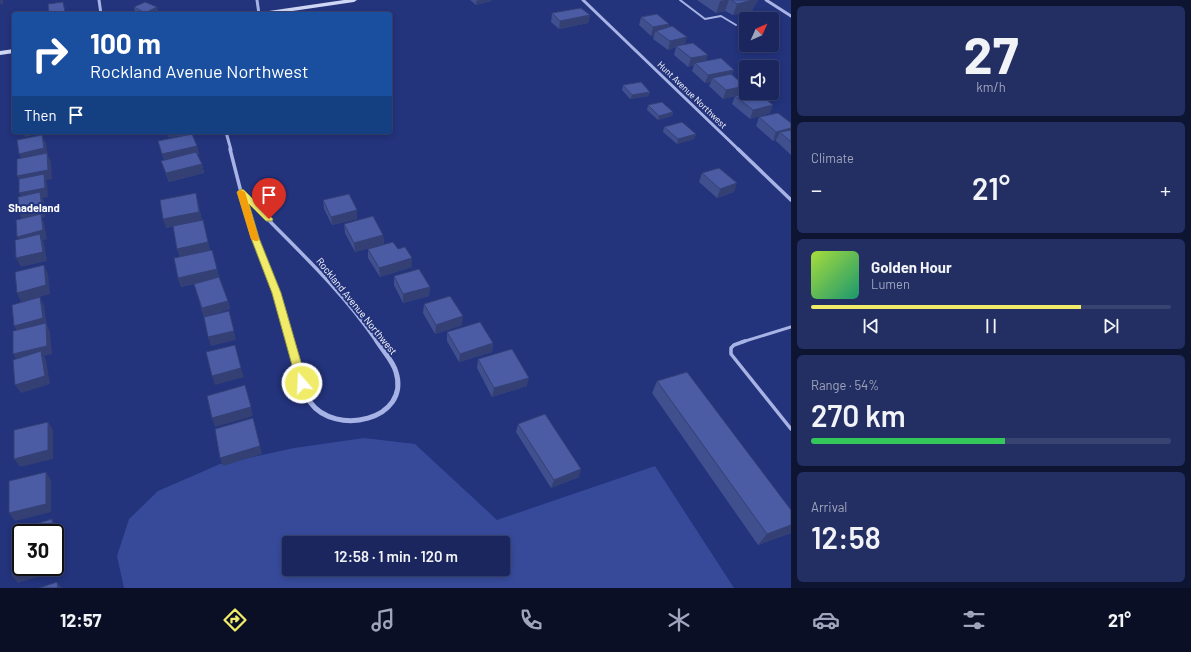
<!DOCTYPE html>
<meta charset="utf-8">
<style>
body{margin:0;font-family:Barlow,sans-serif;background:#232e63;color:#f1f3f6;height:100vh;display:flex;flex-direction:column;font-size:15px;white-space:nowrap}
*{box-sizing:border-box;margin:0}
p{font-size:13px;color:#9fa5bc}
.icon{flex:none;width:22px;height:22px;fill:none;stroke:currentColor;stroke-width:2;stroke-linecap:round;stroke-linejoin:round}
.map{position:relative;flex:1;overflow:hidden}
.sheet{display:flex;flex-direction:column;gap:6px;padding:6px;background:#0e1533;width:400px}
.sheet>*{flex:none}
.top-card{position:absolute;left:12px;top:12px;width:380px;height:122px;border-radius:4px;box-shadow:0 2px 6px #0003,0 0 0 1px #384372;background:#1a4fa0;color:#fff;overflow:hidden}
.needle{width:26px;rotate:45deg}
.tools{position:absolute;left:739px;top:12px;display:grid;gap:8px}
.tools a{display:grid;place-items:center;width:40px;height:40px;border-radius:4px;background:#1a265d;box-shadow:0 2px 6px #0003,0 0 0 1px #384372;font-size:20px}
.speed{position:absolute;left:12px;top:524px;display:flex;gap:8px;font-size:20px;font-weight:700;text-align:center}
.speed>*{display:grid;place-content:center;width:52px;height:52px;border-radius:50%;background:#1a265d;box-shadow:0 2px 6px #0003,0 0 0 1px #384372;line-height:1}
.speed .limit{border:2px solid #111;border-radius:6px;background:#fff;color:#111}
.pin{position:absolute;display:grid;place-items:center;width:34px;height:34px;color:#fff;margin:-41px -17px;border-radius:50% 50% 50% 0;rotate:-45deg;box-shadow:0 0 4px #0007}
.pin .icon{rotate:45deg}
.me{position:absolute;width:44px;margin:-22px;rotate:341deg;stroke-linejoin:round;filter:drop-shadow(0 0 3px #0008)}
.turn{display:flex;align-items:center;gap:14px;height:84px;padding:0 12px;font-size:18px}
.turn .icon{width:52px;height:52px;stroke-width:2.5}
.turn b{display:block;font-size:28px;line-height:34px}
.then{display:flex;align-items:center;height:38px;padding:0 12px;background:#0003;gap:8px;font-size:15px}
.big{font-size:30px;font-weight:600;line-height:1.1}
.sheet .card{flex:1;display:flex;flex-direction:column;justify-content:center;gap:6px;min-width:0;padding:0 14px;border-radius:6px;background:#232e63}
.sheet .dial{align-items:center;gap:0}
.dial b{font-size:52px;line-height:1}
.song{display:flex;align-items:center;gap:12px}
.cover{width:48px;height:48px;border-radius:6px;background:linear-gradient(135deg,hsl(80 70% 55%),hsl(160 70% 35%))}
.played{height:4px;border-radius:2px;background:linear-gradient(90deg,#f0ec6a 75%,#384372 75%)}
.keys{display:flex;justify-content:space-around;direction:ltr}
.heat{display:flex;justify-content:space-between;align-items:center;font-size:22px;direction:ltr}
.charge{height:6px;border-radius:3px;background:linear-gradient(90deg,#34c759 54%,#384372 0)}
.trip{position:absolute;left:282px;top:536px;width:228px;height:40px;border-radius:4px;background:#1a265d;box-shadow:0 2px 6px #0003,0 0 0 1px #384372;font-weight:600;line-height:40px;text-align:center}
.dock{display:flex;height:64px;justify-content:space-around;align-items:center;background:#0a0f25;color:#9fa5bc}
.dock .icon{width:28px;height:28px}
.dock .current{color:#f0ec6a}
.dock b{font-size:18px;color:#f1f3f6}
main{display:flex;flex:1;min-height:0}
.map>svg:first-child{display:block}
.green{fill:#364a99;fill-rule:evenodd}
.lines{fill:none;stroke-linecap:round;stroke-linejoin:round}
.lane-far2{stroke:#a7b3e5;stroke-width:2}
.lane-far1{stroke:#a7b3e5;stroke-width:3}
.lane{stroke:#a7b3e5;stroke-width:3.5}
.street-far2{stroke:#a7b3e5;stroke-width:3}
.street-far1{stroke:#a7b3e5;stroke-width:3.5}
.street{stroke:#a7b3e5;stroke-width:5}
.secondary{fill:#d0d7f5;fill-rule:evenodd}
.wall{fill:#404f8e}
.shaded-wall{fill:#344074}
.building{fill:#4b5ca5;stroke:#344074}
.route{fill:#f0ec6a;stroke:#9c9945}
.slow{fill:#f59e0b}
.labels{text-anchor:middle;stroke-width:4;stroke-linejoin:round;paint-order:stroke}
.far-street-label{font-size:9px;fill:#fff;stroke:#23337c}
.street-label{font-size:10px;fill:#fff;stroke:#23337c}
.neighbourhood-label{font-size:11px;font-weight:bold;fill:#fff;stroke:#23337c}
</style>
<main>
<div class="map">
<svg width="791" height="588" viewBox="0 0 791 588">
<rect width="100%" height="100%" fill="#23337c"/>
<!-- green -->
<path class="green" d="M364 438 415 444 497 520 655 466 734 588H124L117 556 129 519 158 491 220 464 294 448ZM289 543H503V569H289Z"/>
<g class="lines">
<!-- lane-far2 -->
<path class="lane-far2" d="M680 0 705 19 721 16 736 25"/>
<!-- lane-far1 -->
<path class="lane-far1" d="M742 342 791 327"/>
<!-- lane -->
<path class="lane" d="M745 341 734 345 731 348V354L791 429"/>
<!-- street-far2 -->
<g class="street-far2">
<path d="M99 0 101 14"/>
<path d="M257 0 259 14"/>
<path d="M583 0 739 150"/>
<path d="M766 0 791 16"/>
<path d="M226 132 231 150"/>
</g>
<!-- street-far1 -->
<g class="street-far1">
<path d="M230 149 241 192"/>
<path d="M738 149 791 200"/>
<path d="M290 342 277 294 257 245 241 192C288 241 339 286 377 342"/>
</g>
<!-- street -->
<path class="street" d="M290 341C294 358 301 389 310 402 335 437 411 420 396 372 393 361 383 351 377 341"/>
<!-- secondary -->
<g class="secondary">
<path d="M344 0H357L354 2 272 14H259L262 12Z"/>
<path d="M14 49V53L0 55V51Z"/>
</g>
</g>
<!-- wall -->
<g class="wall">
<path d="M470 0H492L491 1 476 5Z"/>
<path d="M697 0H758L756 4H755L752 11 733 15 725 11 716 13Z"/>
<path d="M134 7 158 11 153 14H140L135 12Z"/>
<path d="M552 13 590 15 588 23 559 29 551 22Z"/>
<path d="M641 17 669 24V27L685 45 706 61 732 75 745 86 742 94 770 113 750 119 732 104 735 96 723 99 709 86 711 82 705 83 692 71 694 65 688 67 674 55 676 47 668 50 653 39 654 35 651 36 639 25Z"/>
<path d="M623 85 650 92 648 96 630 99 622 90Z"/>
<path d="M648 105 673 112 672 116 658 120 647 110Z"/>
<path d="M759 117 791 123V155L776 141V140L773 141 756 126Z"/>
<path d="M664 127 696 134 694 139 677 144 663 132Z"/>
<path d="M167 132H191V134L197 146 199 154 197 155 202 164 204 173 169 182 164 169 161 161 164 160 158 141 188 135 168 137Z"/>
<path d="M702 173 734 192 717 198 699 182Z"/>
<path d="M323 200 357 219 332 225 324 209Z"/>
<path d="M198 202 202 221 210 250H212L219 277 228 301 230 309 204 317 194 284 206 281 181 287 178 278 180 257 177 249 173 226 166 228Z"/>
<path d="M344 224 383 235 384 244 355 252 345 233Z"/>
<path d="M368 249H398L412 267 380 277 368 258Z"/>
<path d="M394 276 430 287 429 296 403 303 394 285Z"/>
<path d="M424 304 462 325 435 334 423 313Z"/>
<path d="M447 332 493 343 492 352 459 362 447 341Z"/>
<path d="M478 359 527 386 492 397 477 368Z"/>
<path d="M657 381 791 510V533L758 545 652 393Z"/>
<path d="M518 424 579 477 551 488 516 432Z"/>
</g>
<!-- shaded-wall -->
<g class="shaded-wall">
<rect x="0" y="0" width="3" height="4"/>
<path d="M479 0H492L491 1 476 5V1Z"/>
<path d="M724 0H729L725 11 716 13 720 1Z"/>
<path d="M747 0H758L756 4H755L752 11 733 15 737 4Z"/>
<path d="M63 2 66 14H53Z"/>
<path d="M157 7 158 11 153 14H145V13Z"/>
<path d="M590 15 588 23 559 29 560 21Z"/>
<path d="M669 24 667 33 656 31 654 35 651 36 653 27Z"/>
<path d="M687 37 685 45 676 46V47L668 50 670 41Z"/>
<path d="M708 55 705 63H695L694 65 688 67 691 58Z"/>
<path d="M734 70 731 78H712L711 82 705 83 708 75Z"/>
<path d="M745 86 742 95 723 99 726 90Z"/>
<path d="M650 92 648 96 630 99 632 95Z"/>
<path d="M773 105 770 113 750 119 753 110Z"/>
<path d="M673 112 672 116 658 120 659 116Z"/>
<path d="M791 128V136L780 132 776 140 773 141 776 132Z"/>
<path d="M26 132H45L25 137 23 133Z"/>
<path d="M167 132H191V134L168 137Z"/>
<path d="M696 134 694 139 677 144 678 139Z"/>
<path d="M42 135 46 144 48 155 47 153 51 162 52 179 46 180 47 183 48 197 43 198 44 201 45 217 42 218 44 223 47 239 43 240 44 243 47 261 21 267 16 258 21 245 17 237 23 222 19 213 23 202 19 193 21 185 17 176 23 163 19 154Z"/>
<path d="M197 146 199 154 165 162 162 154Z"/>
<path d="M202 164 204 173 169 182 166 173Z"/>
<path d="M737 183 734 192 717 198 720 189Z"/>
<path d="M196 193 202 221 166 228 163 219Z"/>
<path d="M357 210V219L332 225 331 217Z"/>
<path d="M203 220 210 251 180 257 177 249Z"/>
<path d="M383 235 384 244 355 252 354 243Z"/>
<path d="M412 258V267L380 277 379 268Z"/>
<path d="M44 265 48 274 50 294 21 302 17 293Z"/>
<path d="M217 269 219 278 181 287 178 278Z"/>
<path d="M430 287 429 296 403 303V294Z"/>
<path d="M40 297 44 306 47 325 50 332 52 354 44 356 46 360 50 384 21 393 15 385 18 363 13 354 19 334 14 326Z"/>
<path d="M228 301 230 309 204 317 202 308Z"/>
<path d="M463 316 462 325 435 334 436 325Z"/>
<path d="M234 331 236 340 211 346 208 337Z"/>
<path d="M493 343 492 352 459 362 460 354Z"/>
<path d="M241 368 244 377 215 385 212 376Z"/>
<path d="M529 378 527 386 492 397 494 388Z"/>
<path d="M251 407 253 416 215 427 212 418Z"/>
<path d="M48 422 53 430V459L20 467 14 459Z"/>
<path d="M260 446 262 454 223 466 220 458Z"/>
<path d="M581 469 579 477 551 488 554 480Z"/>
<path d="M46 472 51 480V512L15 521 9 513Z"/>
<path d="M52 519 58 527 60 570 18 583 12 576 40 567H55V533H53Z"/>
<path d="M791 525V533L758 545 767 534Z"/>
<path d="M57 582 62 588H58Z"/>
</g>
<!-- building -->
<g class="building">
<path d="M731 0H753L737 4Z"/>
<path d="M63 2 65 12 49 14 48 4Z"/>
<path d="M145 2 157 7 145 13 134 7Z"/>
<path d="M581 8 590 15 560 21 552 13Z"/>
<path d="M657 14 669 24 653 27 641 17Z"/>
<path d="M672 26 687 37 670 41 656 31Z"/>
<path d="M693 43 708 55 691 58 676 46Z"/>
<path d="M721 58 734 70 708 75 695 63Z"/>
<path d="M731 74 745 86 726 90 712 78Z"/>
<path d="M641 82 650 92 632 95 623 85Z"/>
<path d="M746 93H758L773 105 753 110 735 96Z"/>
<path d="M662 102 673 112 659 116 648 105Z"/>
<path d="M778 113 791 123V128L776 132 759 117Z"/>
<path d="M682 122 696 134 678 139 664 127Z"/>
<path d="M791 130V142L780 132Z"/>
<path d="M192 134 197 146 162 154 158 141Z"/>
<path d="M42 135 44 148 19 154 17 140Z"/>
<path d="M196 152 202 164 166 173 161 161Z"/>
<path d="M47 153 48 170 17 176V159Z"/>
<path d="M719 168 737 183 720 189 702 173Z"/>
<path d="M44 174 45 188 19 193V179Z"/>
<path d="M40 192 42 208 19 213 18 197Z"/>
<path d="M196 193 199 212 163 219 160 200Z"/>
<path d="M349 194 357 210 331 217 323 200Z"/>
<path d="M41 214 43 230 17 237 16 220Z"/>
<path d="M373 216 383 235 354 243 344 224Z"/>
<path d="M203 220 208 242 177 249 173 226Z"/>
<path d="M40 234 43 252 16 258 15 240Z"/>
<path d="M393 242 398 249 405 247 412 258 379 268 368 249Z"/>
<path d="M212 250 217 269 178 278 174 258Z"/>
<path d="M44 265 46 285 17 293 15 272Z"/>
<path d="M419 269 430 287 403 294 394 276Z"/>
<path d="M219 277 228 301 202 308 194 284Z"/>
<path d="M450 296 463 316 436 325 424 304Z"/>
<path d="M40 297 43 318 14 326 12 305Z"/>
<path d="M229 311 234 331 208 337 204 317Z"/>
<path d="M480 322 493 343 460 354 447 332Z"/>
<path d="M46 323 47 346 13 354V331Z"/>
<path d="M235 345 241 368 212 376 206 352Z"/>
<path d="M512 349 529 378 494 388 478 359Z"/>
<path d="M41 351 45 376 15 385 13 360Z"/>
<path d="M687 372 791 510V525L767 534 657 381Z"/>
<path d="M245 385 251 407 212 418 207 396Z"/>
<path d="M545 414 581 469 554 480 518 424Z"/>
<path d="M253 418 260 446 220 458 215 429Z"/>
<path d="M48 422V450L14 459V430Z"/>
<path d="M46 472V504L9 513V481Z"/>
<path d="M52 519 53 533H21V567H40L12 576V531Z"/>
<path d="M57 582 58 588H39Z"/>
</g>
<!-- route -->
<path class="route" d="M241 189 244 190 273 219 272 221H266L249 204 259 238 281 293 307 383 306 386H299L297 383 272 293 251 238 237 192Z"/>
<!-- slow -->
<path class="slow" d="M241 190 245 192 259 239 258 241H255L251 239 237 192Z"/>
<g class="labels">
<!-- far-street labels -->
<g class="far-street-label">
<text transform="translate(692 95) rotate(44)" y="3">Hunt Avenue Northwest</text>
</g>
<!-- street labels -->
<g class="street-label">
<text transform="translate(357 306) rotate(51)" y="4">Rockland Avenue Northwest</text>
</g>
<!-- neighbourhood labels -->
<g class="neighbourhood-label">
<text x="34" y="212">Shadeland</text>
</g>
</g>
</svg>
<div class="tools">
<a><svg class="needle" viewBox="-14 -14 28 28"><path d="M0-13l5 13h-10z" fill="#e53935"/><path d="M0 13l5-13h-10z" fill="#9fa5bc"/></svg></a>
<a><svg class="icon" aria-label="sound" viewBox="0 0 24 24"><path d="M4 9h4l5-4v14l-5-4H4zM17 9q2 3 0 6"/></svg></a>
</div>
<div class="speed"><div class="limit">30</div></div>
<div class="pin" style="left:269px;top:219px;background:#d93025"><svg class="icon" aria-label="arrive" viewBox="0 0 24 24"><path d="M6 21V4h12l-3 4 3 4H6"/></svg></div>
<svg class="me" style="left:302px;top:383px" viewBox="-20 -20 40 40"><circle r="17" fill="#f0ec6a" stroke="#fff" stroke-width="3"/><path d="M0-11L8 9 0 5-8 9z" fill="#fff"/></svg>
<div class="trip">12:58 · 1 min · 120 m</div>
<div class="top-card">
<div class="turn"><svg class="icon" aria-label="right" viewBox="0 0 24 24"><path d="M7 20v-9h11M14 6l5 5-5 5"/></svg><div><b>100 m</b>Rockland Avenue Northwest</div></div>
<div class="then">Then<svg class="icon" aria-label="arrive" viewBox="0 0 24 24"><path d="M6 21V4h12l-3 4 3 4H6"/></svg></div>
</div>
</div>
<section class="sheet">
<div class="card dial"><b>27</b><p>km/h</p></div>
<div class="card"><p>Climate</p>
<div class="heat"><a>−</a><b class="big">21°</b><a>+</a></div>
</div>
<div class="card">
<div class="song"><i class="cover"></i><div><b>Golden Hour</b><p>Lumen</p></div></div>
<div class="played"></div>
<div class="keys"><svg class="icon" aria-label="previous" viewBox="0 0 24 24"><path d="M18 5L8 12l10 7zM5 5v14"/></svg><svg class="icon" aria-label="pause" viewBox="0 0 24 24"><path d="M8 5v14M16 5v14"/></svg><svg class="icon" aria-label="next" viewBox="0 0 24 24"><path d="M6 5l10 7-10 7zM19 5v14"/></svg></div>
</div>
<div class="card"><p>Range · 54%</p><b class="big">270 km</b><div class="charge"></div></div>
<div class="card"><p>Arrival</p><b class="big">12:58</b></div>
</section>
</main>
<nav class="dock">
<b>12:57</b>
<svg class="icon current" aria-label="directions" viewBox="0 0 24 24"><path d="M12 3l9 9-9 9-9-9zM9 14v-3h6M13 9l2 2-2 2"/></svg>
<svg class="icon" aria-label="music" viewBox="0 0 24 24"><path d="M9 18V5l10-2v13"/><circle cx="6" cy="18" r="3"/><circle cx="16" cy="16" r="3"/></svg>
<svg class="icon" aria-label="phone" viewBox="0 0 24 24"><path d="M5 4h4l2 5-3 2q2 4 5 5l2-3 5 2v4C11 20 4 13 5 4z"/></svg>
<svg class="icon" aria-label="climate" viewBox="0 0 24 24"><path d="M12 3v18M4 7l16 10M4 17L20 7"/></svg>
<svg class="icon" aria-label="car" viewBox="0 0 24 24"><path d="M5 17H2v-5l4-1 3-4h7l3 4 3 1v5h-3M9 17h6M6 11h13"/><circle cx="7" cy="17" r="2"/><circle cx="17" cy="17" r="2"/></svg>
<svg class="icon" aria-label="filters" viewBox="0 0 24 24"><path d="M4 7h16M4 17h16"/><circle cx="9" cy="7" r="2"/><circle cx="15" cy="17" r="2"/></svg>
<b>21°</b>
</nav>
